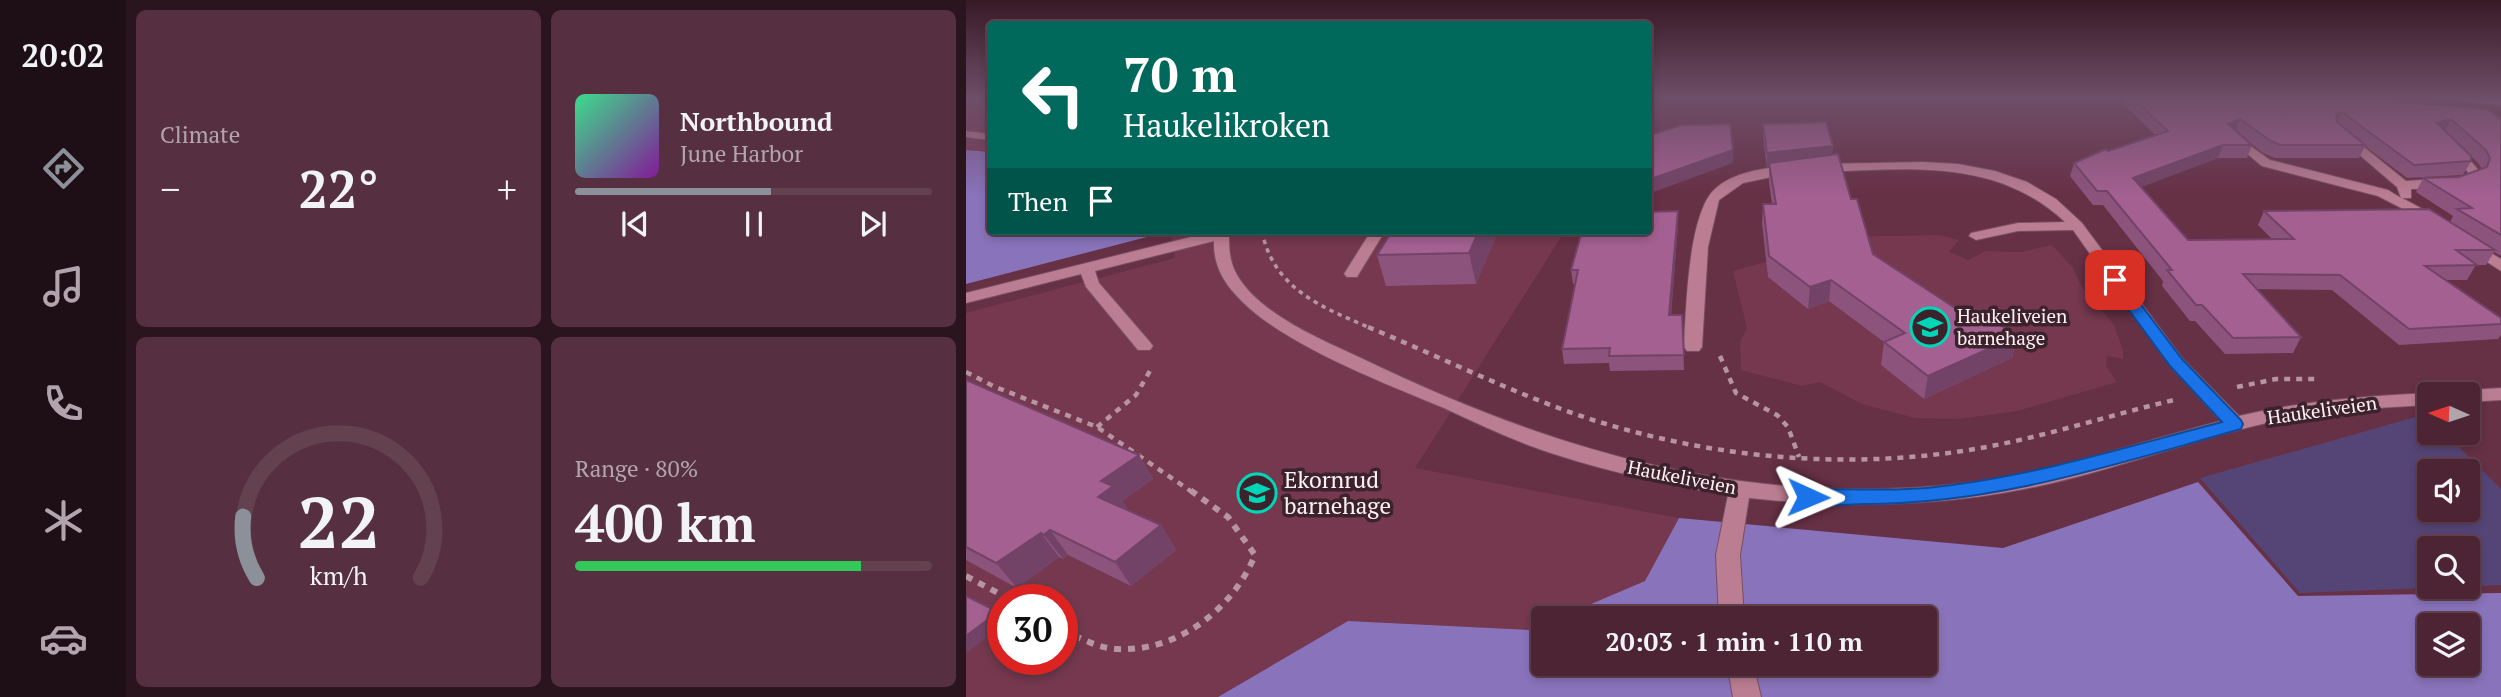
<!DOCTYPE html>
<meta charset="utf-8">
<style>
body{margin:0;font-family:"PT Serif",serif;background:#563040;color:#f1f3f6;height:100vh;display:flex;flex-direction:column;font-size:26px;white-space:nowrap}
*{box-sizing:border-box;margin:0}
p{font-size:23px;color:#b2a4ac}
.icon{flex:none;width:38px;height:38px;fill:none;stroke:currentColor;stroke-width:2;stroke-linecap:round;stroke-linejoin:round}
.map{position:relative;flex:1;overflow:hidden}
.drawer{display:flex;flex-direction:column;gap:10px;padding:10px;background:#2a141d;width:840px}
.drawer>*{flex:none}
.top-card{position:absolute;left:21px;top:21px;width:665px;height:214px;border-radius:7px;box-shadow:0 4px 10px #0003,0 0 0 2px #63414f;background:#00695c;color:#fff;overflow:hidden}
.needle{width:46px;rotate:273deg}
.tools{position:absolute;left:1451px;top:382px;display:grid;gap:14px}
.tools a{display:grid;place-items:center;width:63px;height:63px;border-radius:7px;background:#4c2434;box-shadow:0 4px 10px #0003,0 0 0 2px #63414f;font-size:35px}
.speed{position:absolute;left:21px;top:584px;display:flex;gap:14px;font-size:35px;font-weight:700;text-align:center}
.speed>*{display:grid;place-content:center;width:91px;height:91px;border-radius:50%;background:#4c2434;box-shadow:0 4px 10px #0003,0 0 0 2px #63414f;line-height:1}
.speed .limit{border:10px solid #d22;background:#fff;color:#111}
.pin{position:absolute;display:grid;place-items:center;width:60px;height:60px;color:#fff;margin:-30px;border-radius:14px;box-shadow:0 4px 10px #0006}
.me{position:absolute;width:77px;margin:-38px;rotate:91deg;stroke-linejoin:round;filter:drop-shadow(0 0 5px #0008)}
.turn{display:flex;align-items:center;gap:24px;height:147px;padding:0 21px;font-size:32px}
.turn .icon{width:91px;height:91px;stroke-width:2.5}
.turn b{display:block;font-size:49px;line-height:60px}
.then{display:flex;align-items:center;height:66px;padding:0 21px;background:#0003;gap:14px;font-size:26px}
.big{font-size:52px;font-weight:800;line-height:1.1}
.drawer .tile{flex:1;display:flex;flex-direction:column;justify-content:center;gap:10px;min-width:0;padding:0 24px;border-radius:10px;background:#563040}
.drawer .dial{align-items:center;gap:0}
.dial svg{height:182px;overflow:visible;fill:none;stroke:#63414f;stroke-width:7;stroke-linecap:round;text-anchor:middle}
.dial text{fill:#f1f3f6;stroke:none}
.song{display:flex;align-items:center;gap:21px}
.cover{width:84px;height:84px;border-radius:10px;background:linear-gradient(135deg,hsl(150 70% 55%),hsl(290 70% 35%))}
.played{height:7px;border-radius:4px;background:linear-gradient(90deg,#8c9099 55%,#63414f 55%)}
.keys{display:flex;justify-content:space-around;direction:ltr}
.heat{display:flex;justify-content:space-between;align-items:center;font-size:38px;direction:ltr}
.charge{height:10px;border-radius:5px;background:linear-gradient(90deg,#34c759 80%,#63414f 0)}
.drawer .tiles{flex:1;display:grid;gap:10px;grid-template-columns:repeat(2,1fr)}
.trip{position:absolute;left:565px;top:606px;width:406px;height:70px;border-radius:7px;background:#4c2434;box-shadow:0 4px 10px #0003,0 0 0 2px #63414f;font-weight:800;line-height:70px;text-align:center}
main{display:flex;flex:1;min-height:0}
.dock{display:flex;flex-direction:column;width:126px;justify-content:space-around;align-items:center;background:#1e0e15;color:#b2a4ac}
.dock .icon{width:49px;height:49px}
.dock .on{color:#8c9099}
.dock b{font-size:32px;color:#f1f3f6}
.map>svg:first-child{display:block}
.built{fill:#75384f;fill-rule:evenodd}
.green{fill:#554576;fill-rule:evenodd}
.forest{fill:#8973ba;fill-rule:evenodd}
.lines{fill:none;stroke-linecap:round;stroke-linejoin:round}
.minor-casing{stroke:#784f60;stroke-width:2}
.path-far2{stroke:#b695a1;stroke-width:3.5;stroke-dasharray:4.5 4.5;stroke-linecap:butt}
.path-far1{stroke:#b695a1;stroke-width:4.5;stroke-dasharray:6 6;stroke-linecap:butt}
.path{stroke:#b695a1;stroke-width:6;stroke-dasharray:7 7;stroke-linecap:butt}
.minor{fill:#ba7d92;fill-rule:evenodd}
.wall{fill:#8c537d;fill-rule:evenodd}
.shaded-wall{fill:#724366}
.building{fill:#a36091;stroke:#724366;stroke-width:2}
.route{fill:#1a73e8;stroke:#114b97;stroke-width:2}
.labels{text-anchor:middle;stroke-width:7;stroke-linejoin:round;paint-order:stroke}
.poi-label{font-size:19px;fill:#fff1f5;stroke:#3b222b;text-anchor:start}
.street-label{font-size:19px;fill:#fff1f5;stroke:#3b222b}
.near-poi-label{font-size:23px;fill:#fff1f5;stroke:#3b222b;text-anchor:start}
</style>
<main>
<nav class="dock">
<b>20:02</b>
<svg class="icon on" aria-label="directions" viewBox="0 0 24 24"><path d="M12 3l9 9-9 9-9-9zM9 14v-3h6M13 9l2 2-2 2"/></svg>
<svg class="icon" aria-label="music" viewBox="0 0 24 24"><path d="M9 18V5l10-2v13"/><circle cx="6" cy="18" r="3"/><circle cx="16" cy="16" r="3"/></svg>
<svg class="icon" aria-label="phone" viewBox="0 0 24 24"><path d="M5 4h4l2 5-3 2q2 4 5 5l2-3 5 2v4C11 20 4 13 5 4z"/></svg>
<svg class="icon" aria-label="climate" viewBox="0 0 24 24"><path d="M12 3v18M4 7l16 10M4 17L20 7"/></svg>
<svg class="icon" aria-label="car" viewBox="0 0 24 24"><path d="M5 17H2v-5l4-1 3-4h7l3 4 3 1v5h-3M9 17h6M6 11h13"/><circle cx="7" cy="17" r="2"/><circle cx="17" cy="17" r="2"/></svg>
</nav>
<section class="drawer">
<div class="tiles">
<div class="tile"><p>Climate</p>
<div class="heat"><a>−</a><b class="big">22°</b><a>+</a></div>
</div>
<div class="tile">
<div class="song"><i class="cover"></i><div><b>Northbound</b><p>June Harbor</p></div></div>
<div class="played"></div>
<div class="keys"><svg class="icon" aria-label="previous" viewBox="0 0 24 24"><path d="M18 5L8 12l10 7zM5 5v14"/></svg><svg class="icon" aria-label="pause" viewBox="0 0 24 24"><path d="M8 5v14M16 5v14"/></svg><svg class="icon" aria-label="next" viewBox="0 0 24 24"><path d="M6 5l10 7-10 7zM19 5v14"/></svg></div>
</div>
<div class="tile dial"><svg viewBox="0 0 100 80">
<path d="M14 69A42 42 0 1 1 86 69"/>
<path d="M14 69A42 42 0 0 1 8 42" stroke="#8c9099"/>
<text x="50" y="56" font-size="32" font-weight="700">22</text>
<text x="50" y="72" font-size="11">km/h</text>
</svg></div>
<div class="tile"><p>Range · 80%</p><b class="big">400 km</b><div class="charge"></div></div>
</div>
</section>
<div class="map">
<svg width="1535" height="697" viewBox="0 0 1535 697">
<rect width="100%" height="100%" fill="#663045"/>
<!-- built -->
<g class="built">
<path d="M0 98H24V152L0 150Z"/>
<path d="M205 231H599L449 468 713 518 679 581 592 618H578L577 624 564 630 382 621 252 697H0V313L209 258ZM37 600H96V660H37Z"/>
<path d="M973 235 993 240 983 252 1002 260 1020 251 1055 252 1086 245 1107 268 1116 287 1148 325 1157 350V359L1141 356 1140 366 1151 382 1051 411 993 419 949 418 896 404 854 382 836 386 775 370 774 342 781 328 767 271 814 258 811 238Z"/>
</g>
<!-- green -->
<path class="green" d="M1460 414 1463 418V432H1478L1535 489V585L1334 593 1234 478ZM1463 471H1502V509H1463ZM1463 548H1502V586H1463Z"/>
<!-- forest -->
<g class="forest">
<path d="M0 150 24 152V231H204L0 284Z"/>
<path d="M1232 482 1332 596 1535 593V697H252L382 621 564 630 577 624 578 663H959V618H592L679 581 713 518 1037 548ZM1463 625H1502V663H1463Z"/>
</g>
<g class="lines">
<!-- minor casing -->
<g class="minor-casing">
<g id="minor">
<path d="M1489 98 1535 99V105L1494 101Z"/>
<path d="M0 131 24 134V140L0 137Z"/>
<path d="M1266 133 1304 160 1422 190 1435 198 1431 187 1375 139V135H1383L1440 181 1500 177 1502 172 1482 149 1488 145 1492 146 1514 172 1510 183 1485 188 1445 189V198H1436L1473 218 1475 221 1468 225 1412 196 1296 166 1262 138 1260 136Z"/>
<path d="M957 162 992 164 1029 171 1061 182 1090 199 1116 223 1216 358 1273 416C1336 401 1399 396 1463 393L1466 394H1463V405C1410 408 1356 410 1305 422 1222 440 1142 473 1058 489 967 507 876 508 783 498L774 555 778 618H753L750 555 762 495C704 485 647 473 591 455 552 443 515 425 478 408 418 383 310 342 269 294 255 279 247 261 248 241L129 271 133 283 184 342 187 346 184 350H172L120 287 115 274 0 303V293L249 231H263C263 246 263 260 270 273 291 313 356 340 395 358 589 452 783 509 1001 483 1088 472 1170 443 1255 421L1204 366 1107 230 1052 231 1010 240 1003 236 1005 233 1052 223 1099 222C1030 157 941 169 854 172L848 168 854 164Z"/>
<path d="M826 165 830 166V172L777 183 753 200 742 247 736 347 733 351H721L718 347C720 310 722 213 749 189 768 171 801 168 826 165Z"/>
<path d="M405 231H419L391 277H381L378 274Z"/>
<path d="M1506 242 1535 259V271L1501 249 1499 246 1501 243Z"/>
<path d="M1535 388V400L1502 402V394H1494L1502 390Z"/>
<path d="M761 663H787L795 697H767Z"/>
</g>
</g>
<!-- path-far2 -->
<path class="path-far2" d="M296 231C307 289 357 308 407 329"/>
<!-- path-far1 -->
<g class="path-far1">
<path d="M402 327C477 358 550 395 627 420 748 458 877 470 1003 450 1072 439 1140 416 1208 400"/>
<path d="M754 356 770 393 811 415 822 427 833 457"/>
<path d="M0 372 27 386 131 427 226 492"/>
<path d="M1271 387 1310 379H1353"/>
<path d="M131 427 170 395 185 369"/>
</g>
<!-- path -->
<g class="path">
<path d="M0 576 45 600"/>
<path d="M96 629C113 638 132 648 151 649 212 652 267 609 289 555L262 517 224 490"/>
</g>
<!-- minor -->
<use href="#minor" class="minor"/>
</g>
<!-- wall -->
<g class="wall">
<path d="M1152 98H1422V101L1535 119V256L1528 252 1520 265H1510L1501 280H1480L1535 318V335L1532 339 1433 345 1366 290 1291 289 1335 337 1327 353 1259 354 1229 321H1224L1196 286 1197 281 1137 205H1127L1104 176 1108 163 1189 135ZM1277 137 1297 153 1309 158H1393L1399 146 1441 178 1497 175 1505 161 1500 151 1512 163 1516 169 1493 177 1457 178 1450 192 1487 216 1484 222 1298 211 1292 225 1306 239 1222 240 1175 187 1252 158H1281L1286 145Z"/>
<path d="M797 124 867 155 907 254 994 311 1051 336 1046 358 958 399 915 365 918 342 863 301 842 309 802 277 796 223 797 204H806L803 182V167L801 168 797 137Z"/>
<path d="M712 211V224L705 315H716L718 370 644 371 643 363 598 364 596 349 609 284H607L605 270Z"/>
<path d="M426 231H532L510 284 420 286 411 255Z"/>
<path d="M0 380 173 455 187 479 156 501 162 510 195 525 210 550 165 586 102 555 97 559 93 557 51 588 0 560Z"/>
</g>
<!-- shaded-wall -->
<g class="shaded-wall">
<path d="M0 98H19L0 106Z"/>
<path d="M1376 112 1370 124V114Z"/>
<path d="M1274 119 1269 131 1262 124Z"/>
<path d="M1485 119 1479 131 1471 123Z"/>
<path d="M1257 145 1252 158 1162 192 1167 178Z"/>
<path d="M867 146 866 160 803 163V167L801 168V153Z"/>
<path d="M767 150V163L682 194V180Z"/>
<path d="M712 211V224L704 330 703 315Z"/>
<path d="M513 231H532L510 284 503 253Z"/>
<path d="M865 280 863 301 842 309 844 287Z"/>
<path d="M1051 336 1046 358 958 399 962 376Z"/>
<path d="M173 455 187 479 156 501 163 511 132 497 135 481Z"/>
<path d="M195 525 210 550 165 586 149 562Z"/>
<path d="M84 530 102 555 97 559 78 535Z"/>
<path d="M75 533 93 557 51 588 30 563Z"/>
<path d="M32 612 37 618V625L0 653V636Z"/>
</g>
<!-- building -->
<g class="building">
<path d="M1167 98H1422V101L1522 109 1535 119V235L1491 209 1506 208 1457 178 1493 177 1521 167 1524 158 1520 150 1485 119 1471 123 1505 156V161L1448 165 1376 112 1370 114 1371 122 1399 145H1314L1303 140 1274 119 1262 124 1286 145H1257L1167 178 1222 240 1328 239 1298 211 1463 209 1529 250H1490L1511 265 1459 266 1535 318V324L1443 329 1374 275 1277 274 1335 337 1267 338 1236 305H1230L1201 270H1206L1141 191H1131L1108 163 1140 149 1142 151 1202 131Z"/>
<path d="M860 122 867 146 801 153 797 124Z"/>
<path d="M764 124 767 150 682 180V136L715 125Z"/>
<path d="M872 154 885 199H891L907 254 994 311 1005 306 1051 336 962 376 918 342 939 333 865 280 844 287 803 256 797 204H810L803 163Z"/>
<path d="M712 211 703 315H716L718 355 643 356 644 348 596 349 612 270H605L616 231H682V212Z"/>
<path d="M426 231H513L503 253 411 255Z"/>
<path d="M0 380 173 455 135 481 147 486 132 497 195 525 149 562 84 530 78 535 75 533 30 563 0 547Z"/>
<path d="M0 596 32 612 0 636Z"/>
</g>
<!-- sky -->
<linearGradient id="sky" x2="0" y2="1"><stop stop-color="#381a26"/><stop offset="0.5" stop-color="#6e4e68"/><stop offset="1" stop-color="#6e4e68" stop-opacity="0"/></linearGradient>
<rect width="1535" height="196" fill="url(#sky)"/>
<!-- route -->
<path class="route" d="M1149 276 1154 277 1216 359 1275 420 1277 424 1275 429C1149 464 1031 504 899 504 879 504 854 508 835 502L832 497 835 491 842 489C890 489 939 492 986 485 1078 473 1167 445 1256 422L1204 366 1141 280Z"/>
<!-- icons -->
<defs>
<g id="school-ring" transform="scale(2.0125)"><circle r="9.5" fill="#3b222b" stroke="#00d5b7" stroke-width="1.5"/><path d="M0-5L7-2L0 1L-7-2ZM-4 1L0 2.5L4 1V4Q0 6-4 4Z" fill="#00d5b7"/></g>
</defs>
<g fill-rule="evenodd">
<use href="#school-ring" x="964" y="327"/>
<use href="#school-ring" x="291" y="493"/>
</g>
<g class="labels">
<!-- poi labels -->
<g class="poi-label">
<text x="991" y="323">Haukeliveien<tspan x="991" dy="22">barnehage</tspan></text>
</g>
<!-- street labels -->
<g class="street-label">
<text transform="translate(1356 410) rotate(-8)" y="7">Haukeliveien</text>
<text transform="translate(716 477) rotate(11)" y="7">Haukeliveien</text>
</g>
<!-- near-poi labels -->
<g class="near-poi-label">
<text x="318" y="488">Ekornrud<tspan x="318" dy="26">barnehage</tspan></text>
</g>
</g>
</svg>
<div class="tools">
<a><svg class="needle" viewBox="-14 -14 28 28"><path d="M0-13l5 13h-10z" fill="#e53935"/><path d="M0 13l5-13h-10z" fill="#b2a4ac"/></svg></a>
<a><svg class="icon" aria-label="sound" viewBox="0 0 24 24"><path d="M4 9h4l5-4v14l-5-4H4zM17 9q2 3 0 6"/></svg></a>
<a><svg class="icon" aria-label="search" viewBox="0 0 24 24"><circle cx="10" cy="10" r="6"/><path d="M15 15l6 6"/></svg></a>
<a><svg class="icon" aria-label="layers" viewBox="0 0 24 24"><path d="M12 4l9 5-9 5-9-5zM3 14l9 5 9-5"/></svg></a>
</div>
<div class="speed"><div class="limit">30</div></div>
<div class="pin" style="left:1149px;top:280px;background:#d93025"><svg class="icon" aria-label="arrive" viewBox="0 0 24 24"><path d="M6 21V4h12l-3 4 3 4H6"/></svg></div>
<svg class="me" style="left:842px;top:497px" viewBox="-20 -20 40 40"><path d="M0-17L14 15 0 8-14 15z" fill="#1a73e8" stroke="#fff" stroke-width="4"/></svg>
<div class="trip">20:03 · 1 min · 110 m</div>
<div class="top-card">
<div class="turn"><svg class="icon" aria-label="left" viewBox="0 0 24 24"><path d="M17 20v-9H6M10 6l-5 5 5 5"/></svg><div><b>70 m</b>Haukelikroken</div></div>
<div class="then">Then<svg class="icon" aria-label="arrive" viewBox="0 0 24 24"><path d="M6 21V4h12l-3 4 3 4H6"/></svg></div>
</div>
</div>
</main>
